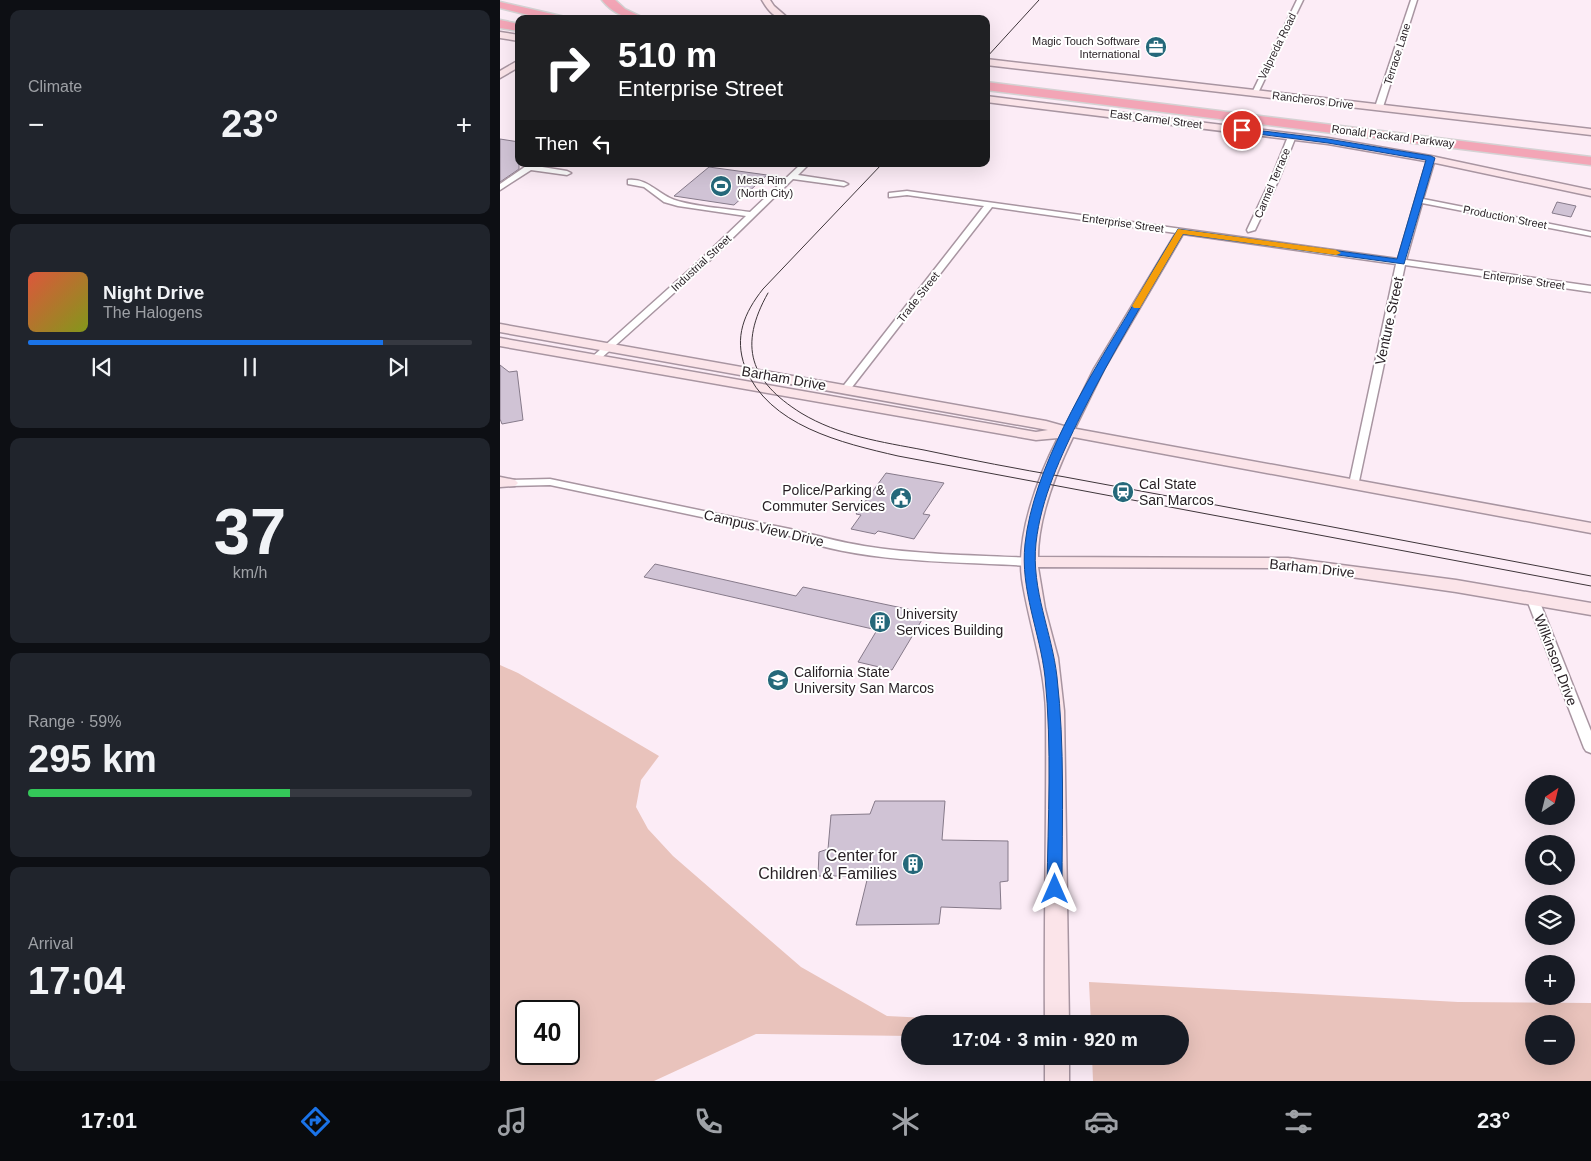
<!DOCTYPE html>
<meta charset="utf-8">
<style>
body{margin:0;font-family:Arial,sans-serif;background:#20242c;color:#f1f3f6;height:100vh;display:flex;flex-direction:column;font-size:19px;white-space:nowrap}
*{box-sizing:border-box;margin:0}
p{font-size:16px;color:#9ea1a6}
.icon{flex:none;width:28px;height:28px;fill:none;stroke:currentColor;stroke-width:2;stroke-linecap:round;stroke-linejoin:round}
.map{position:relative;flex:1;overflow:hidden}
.sheet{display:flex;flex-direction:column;gap:10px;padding:10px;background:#0d0f14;width:500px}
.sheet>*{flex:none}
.top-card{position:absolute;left:15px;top:15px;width:475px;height:152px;border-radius:10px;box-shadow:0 5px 20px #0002;background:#202124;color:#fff;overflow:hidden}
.needle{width:32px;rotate:35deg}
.fabs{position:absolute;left:1025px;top:775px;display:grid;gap:10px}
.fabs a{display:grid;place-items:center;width:50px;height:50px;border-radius:50%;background:#171b24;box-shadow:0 5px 20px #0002;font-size:25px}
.speed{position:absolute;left:15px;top:1000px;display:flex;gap:10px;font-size:25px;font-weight:700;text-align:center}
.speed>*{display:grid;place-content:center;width:65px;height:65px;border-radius:50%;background:#171b24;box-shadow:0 5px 20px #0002;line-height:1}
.speed .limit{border:2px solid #111;border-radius:8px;background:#fff;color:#111}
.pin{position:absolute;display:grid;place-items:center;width:42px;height:42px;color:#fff;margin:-21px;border:2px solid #fff;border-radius:50%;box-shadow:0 1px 5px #0007}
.me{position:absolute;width:55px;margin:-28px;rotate:0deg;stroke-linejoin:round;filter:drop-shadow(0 0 4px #0008)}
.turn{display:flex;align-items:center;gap:18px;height:105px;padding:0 20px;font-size:22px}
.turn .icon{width:65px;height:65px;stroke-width:2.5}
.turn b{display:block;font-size:35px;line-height:42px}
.then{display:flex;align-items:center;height:48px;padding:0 20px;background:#0003;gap:10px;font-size:19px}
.big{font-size:38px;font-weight:800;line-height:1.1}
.sheet .card{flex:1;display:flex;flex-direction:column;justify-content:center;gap:8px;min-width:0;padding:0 18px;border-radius:10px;background:#20242c}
.sheet .dial{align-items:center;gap:0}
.dial b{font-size:65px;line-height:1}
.song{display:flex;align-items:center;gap:15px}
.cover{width:60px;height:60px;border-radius:8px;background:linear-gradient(135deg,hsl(10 70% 55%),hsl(70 70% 35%))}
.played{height:5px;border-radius:2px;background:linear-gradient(90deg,#1a73e8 80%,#363941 80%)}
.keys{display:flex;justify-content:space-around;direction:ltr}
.heat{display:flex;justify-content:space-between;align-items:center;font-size:28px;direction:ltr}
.charge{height:8px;border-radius:4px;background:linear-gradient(90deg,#34c759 59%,#363941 0)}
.trip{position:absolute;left:401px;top:1015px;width:288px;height:50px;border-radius:25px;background:#171b24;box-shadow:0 5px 20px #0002;font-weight:800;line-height:50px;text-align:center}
.menu{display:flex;height:80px;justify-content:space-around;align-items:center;background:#090b0e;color:#9ea1a6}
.menu .icon{width:35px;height:35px}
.menu .current{color:#1a73e8}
.menu b{font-size:22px;color:#f1f3f6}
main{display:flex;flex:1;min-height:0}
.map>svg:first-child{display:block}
.green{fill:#e9c3bc;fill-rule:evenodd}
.building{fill:#d0c3d5;stroke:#867a8a}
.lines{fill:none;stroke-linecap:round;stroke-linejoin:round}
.street-casing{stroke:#a895a1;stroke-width:3}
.secondary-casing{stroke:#a895a1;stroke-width:3}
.highway-casing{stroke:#d4d2d3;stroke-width:3}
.street{fill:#fff;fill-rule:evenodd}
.secondary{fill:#fbe4e9;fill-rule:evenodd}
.highway{fill:#f3a5b6;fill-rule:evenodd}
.tram{stroke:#3e353a;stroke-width:1}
.route{fill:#1a73e8;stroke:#114b97}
.slow{fill:#f59e0b}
.labels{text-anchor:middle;stroke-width:4;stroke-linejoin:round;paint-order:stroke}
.far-poi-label{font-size:11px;fill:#261e23;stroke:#fff;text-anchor:end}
.far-street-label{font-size:11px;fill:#261e23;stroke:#fff}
.street-label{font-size:14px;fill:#261e23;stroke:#fff}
.poi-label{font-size:14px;fill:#261e23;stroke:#fff;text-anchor:start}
.near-poi-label{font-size:16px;fill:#261e23;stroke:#fff;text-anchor:end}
</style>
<main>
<section class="sheet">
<div class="card"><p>Climate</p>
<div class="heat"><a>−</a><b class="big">23°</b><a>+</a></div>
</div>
<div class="card">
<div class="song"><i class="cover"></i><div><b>Night Drive</b><p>The Halogens</p></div></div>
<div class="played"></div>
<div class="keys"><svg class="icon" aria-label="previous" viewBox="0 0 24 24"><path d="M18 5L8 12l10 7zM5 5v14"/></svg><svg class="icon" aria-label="pause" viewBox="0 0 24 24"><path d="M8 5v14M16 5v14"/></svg><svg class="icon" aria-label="next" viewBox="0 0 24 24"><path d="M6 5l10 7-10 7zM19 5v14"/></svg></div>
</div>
<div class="card dial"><b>37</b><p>km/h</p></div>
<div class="card"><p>Range · 59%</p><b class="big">295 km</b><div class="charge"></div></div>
<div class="card"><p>Arrival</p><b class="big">17:04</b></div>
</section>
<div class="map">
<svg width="1091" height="1081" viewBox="0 0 1091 1081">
<rect width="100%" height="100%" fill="#fcecf6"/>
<!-- green -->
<g class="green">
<path d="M0 665 18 673 159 756 141 780 136 807 148 829 173 856 301 967 387 1016 529 1023 410 1024V1036L256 1034 154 1081H0ZM26 1011H69V1054H26Z"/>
<path d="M589 982 958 1002 1091 1003V1081H593L592 1056H680V1024H591ZM1034 1024H1066V1056H1034Z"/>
</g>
<!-- building -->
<g class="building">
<path d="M0 139 19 142V169L0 182Z"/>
<path d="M209 167 267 175 234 205 174 196Z"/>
<path d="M1057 202 1076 206 1071 217 1052 213Z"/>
<path d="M0 365 9 372 17 371 23 420 2 424 0 419Z"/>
<path d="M386 473 444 483 423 514 430 515 414 539 378 531 375 534 351 529 361 515 356 514Z"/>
<path d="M155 564 296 596 303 587 426 613 392 670 358 662 377 630 144 577Z"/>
<path d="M375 801H445L442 840 508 841V881L500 882 501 909 441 907 439 924 356 925 368 876H318L319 852 328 849 331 815 370 814Z"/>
</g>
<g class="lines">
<!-- street casing -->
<g class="street-casing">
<g id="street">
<path d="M797 0H803L758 93 753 94 752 93Z"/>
<path d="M911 0H917L883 107 877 108 875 107Z"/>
<path d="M789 134 796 136 779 179 755 230 748 232 747 230 771 179Z"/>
<path d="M928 157 935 159 923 199 1091 232V236L922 203 906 260 1091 286V292L905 265 858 486 854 487 849 484 896 264 683 234 604 369 573 432 568 435 563 432 594 369 676 233 492 207 349 391 346 392 341 389 484 206 407 195 389 197V193L407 191 898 259Z"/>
<path d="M29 164H38L36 166 67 171 71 173 67 175 31 170 0 190V184Z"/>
<path d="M301 164H309L298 175 344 182 348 184 344 186 293 179 203 267 98 361H92V357L197 263 246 216 178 206 164 202 144 187 128 184V180C146 178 155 191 170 198 186 206 230 209 250 212Z"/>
<path d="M50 479 290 529C315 535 338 542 364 546 419 555 475 555 531 558L537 562 531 566C454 561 360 564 287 535L50 485 10 486 5 483 10 480Z"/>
<path d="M1033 596 1039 600 1091 731V753L1086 751 1084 748 1027 600Z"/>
</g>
</g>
<!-- secondary casing -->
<g class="secondary-casing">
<g id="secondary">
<path d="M262 0H270L274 6 289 19C275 19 269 12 262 0Z"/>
<path d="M0 32 19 35V41L0 38Z"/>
<path d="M486 59 1091 129V135L486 65Z"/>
<path d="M19 60V67L0 78V71Z"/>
<path d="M486 96 828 138 931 156 1091 190V196L931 162 828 144 486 102Z"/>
<path d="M0 324 546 421 571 428 1091 523V533L573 437C556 472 538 518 538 557L788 558 956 580 1091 603V615L956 592 788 568 538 567 545 609 558 658 564 711 569 1024H545C544 920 547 817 546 713 545 667 529 624 522 579 516 535 538 477 558 438L536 440 0 346V338L536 432 548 430 0 332Z"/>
<path d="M0 477 15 480 18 483 15 486 0 487Z"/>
<rect x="545" y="1056" width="24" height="25"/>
</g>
</g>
<!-- highway casing -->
<g class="highway-casing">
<g id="highway">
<path d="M102 0H115L125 9 146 19C128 19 114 15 102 0Z"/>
<path d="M0 2 65 17 67 19H45L0 8Z"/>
<path d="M0 20 19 24V31L0 28Z"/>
<path d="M486 82 1091 157V165L486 90Z"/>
</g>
</g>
<!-- street -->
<use href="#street" class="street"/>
<!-- secondary -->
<use href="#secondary" class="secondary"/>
<!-- highway -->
<use href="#highway" class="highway"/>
<!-- tram -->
<g class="tram">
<path d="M486 58 539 0"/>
<path d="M382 164 263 289C244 313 234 337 245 367 268 426 342 443 398 456L1091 586"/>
<path d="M268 293C238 346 250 381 301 413 339 436 382 442 424 450 471 460 518 469 565 477 740 509 916 543 1091 576"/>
</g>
</g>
<!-- route -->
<path class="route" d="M739 128 828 139 931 156 935 158 904 264 683 234C648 294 612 353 581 415 561 456 541 498 536 543 531 590 552 632 557 677 565 747 562 819 562 889L560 893 555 895 550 893 547 889C548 819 552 747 545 677 540 632 520 590 525 544 533 469 587 381 626 317 643 288 660 258 678 229L897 259 926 160 828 143 742 132 738 130Z"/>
<!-- slow -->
<path class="slow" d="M678 229 836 250 841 253 836 255 683 234 641 306 640 308H634L632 306Z"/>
<!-- icons -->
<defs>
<g id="office-disc" transform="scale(1.125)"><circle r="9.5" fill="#25687a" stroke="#fff"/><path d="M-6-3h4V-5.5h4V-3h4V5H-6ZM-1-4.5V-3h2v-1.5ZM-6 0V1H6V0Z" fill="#fff"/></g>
<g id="stadium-disc" transform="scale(1.125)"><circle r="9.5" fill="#25687a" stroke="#fff"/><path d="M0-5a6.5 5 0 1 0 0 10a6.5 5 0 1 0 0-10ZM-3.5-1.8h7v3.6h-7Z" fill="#fff"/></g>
<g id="station-disc" transform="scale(1.125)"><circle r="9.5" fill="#25687a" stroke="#fff"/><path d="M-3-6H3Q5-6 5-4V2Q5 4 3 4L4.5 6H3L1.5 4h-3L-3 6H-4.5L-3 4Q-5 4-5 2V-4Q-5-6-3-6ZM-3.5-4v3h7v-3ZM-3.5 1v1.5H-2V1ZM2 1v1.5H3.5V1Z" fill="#fff"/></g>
<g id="civic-disc" transform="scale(1.125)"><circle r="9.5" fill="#25687a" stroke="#fff"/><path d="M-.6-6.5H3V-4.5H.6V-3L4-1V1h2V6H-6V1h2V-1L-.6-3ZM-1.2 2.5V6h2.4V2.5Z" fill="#fff"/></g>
<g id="building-disc" transform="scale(1.125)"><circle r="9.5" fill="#25687a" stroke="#fff"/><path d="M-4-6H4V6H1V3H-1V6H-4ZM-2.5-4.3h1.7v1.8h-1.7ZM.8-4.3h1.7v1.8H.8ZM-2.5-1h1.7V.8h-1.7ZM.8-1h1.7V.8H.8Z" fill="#fff"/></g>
<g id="university-disc" transform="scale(1.125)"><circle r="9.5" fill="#25687a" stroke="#fff"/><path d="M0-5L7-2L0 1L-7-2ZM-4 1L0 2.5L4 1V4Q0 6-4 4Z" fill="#fff"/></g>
</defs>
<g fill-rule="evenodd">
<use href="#office-disc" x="656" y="47"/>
<use href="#stadium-disc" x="221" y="186"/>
<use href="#station-disc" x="623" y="492"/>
<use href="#civic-disc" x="401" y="498"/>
<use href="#building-disc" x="380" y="622"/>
<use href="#university-disc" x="278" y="680"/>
<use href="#building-disc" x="413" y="864"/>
</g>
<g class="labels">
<!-- far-poi labels -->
<g class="far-poi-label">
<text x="640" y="45">Magic Touch Software<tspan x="640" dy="13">International</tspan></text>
<text x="237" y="184" text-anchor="start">Mesa Rim<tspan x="237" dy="13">(North City)</tspan></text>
</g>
<!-- far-street labels -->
<g class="far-street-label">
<text transform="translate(777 46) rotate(-64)" y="4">Valpreda Road</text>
<text transform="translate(897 54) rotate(-72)" y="4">Terrace Lane</text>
<text transform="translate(813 100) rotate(7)" y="4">Rancheros Drive</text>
<text transform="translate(656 119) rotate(7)" y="4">East Carmel Street</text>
<text transform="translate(893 136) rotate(7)" y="4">Ronald Packard Parkway</text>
<text transform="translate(772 183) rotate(-67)" y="4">Carmel Terrace</text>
<text transform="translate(1005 217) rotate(11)" y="4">Production Street</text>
<text transform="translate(623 223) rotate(8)" y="4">Enterprise Street</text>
<text transform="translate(201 263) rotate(-43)" y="4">Industrial Street</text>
<text transform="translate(1024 280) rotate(8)" y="4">Enterprise Street</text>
<text transform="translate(418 297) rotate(-52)" y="4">Trade Street</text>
</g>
<!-- street labels -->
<g class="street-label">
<text transform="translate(889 321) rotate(-78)" y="5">Venture Street</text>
<text transform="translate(284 378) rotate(10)" y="5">Barham Drive</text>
<text transform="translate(264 528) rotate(13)" y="5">Campus View Drive</text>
<text transform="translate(812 568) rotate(6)" y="5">Barham Drive</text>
<text transform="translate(1056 660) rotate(69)" y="5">Wilkinson Drive</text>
</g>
<!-- poi labels -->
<g class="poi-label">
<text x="639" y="489">Cal State<tspan x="639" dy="16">San Marcos</tspan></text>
<text x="385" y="495" text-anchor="end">Police/Parking &amp;<tspan x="385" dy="16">Commuter Services</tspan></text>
<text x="396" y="619">University<tspan x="396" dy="16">Services Building</tspan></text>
<text x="294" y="677">California State<tspan x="294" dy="16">University San Marcos</tspan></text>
</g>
<!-- near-poi labels -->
<g class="near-poi-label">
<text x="397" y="861">Center for<tspan x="397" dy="18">Children &amp; Families</tspan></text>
</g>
</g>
</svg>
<div class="fabs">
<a><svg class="needle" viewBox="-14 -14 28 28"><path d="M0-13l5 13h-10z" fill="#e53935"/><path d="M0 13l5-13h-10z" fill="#9ea1a6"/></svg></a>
<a><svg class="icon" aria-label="search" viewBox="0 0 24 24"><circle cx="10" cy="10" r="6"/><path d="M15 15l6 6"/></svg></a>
<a><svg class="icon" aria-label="layers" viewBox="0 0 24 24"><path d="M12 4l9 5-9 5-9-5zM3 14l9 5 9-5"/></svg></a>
<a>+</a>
<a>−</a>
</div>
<div class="speed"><div class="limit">40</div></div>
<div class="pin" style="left:742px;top:130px;background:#d93025"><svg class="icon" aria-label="arrive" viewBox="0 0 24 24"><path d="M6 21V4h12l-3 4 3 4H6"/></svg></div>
<svg class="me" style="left:555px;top:889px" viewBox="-20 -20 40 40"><path d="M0-17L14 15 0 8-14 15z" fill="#1a73e8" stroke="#fff" stroke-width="4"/></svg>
<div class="trip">17:04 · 3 min · 920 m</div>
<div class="top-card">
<div class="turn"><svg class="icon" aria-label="right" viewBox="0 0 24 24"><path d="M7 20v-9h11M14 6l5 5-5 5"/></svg><div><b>510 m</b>Enterprise Street</div></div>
<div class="then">Then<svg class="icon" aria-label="left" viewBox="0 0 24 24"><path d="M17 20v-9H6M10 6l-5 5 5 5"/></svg></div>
</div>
</div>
</main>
<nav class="menu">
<b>17:01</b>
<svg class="icon current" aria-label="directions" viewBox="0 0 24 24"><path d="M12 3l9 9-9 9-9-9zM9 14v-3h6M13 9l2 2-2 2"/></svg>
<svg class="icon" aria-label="music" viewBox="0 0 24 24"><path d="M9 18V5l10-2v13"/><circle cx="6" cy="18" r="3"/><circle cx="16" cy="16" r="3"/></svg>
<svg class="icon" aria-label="phone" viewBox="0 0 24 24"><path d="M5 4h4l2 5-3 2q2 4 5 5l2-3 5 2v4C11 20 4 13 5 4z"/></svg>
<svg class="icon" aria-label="climate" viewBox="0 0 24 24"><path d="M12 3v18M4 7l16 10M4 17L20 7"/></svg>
<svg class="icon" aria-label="car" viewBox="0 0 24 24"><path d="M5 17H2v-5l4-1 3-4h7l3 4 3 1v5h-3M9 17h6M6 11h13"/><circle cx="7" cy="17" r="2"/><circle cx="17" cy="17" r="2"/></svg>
<svg class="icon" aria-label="filters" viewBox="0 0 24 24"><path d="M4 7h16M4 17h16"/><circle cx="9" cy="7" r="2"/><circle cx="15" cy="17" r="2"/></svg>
<b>23°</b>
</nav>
